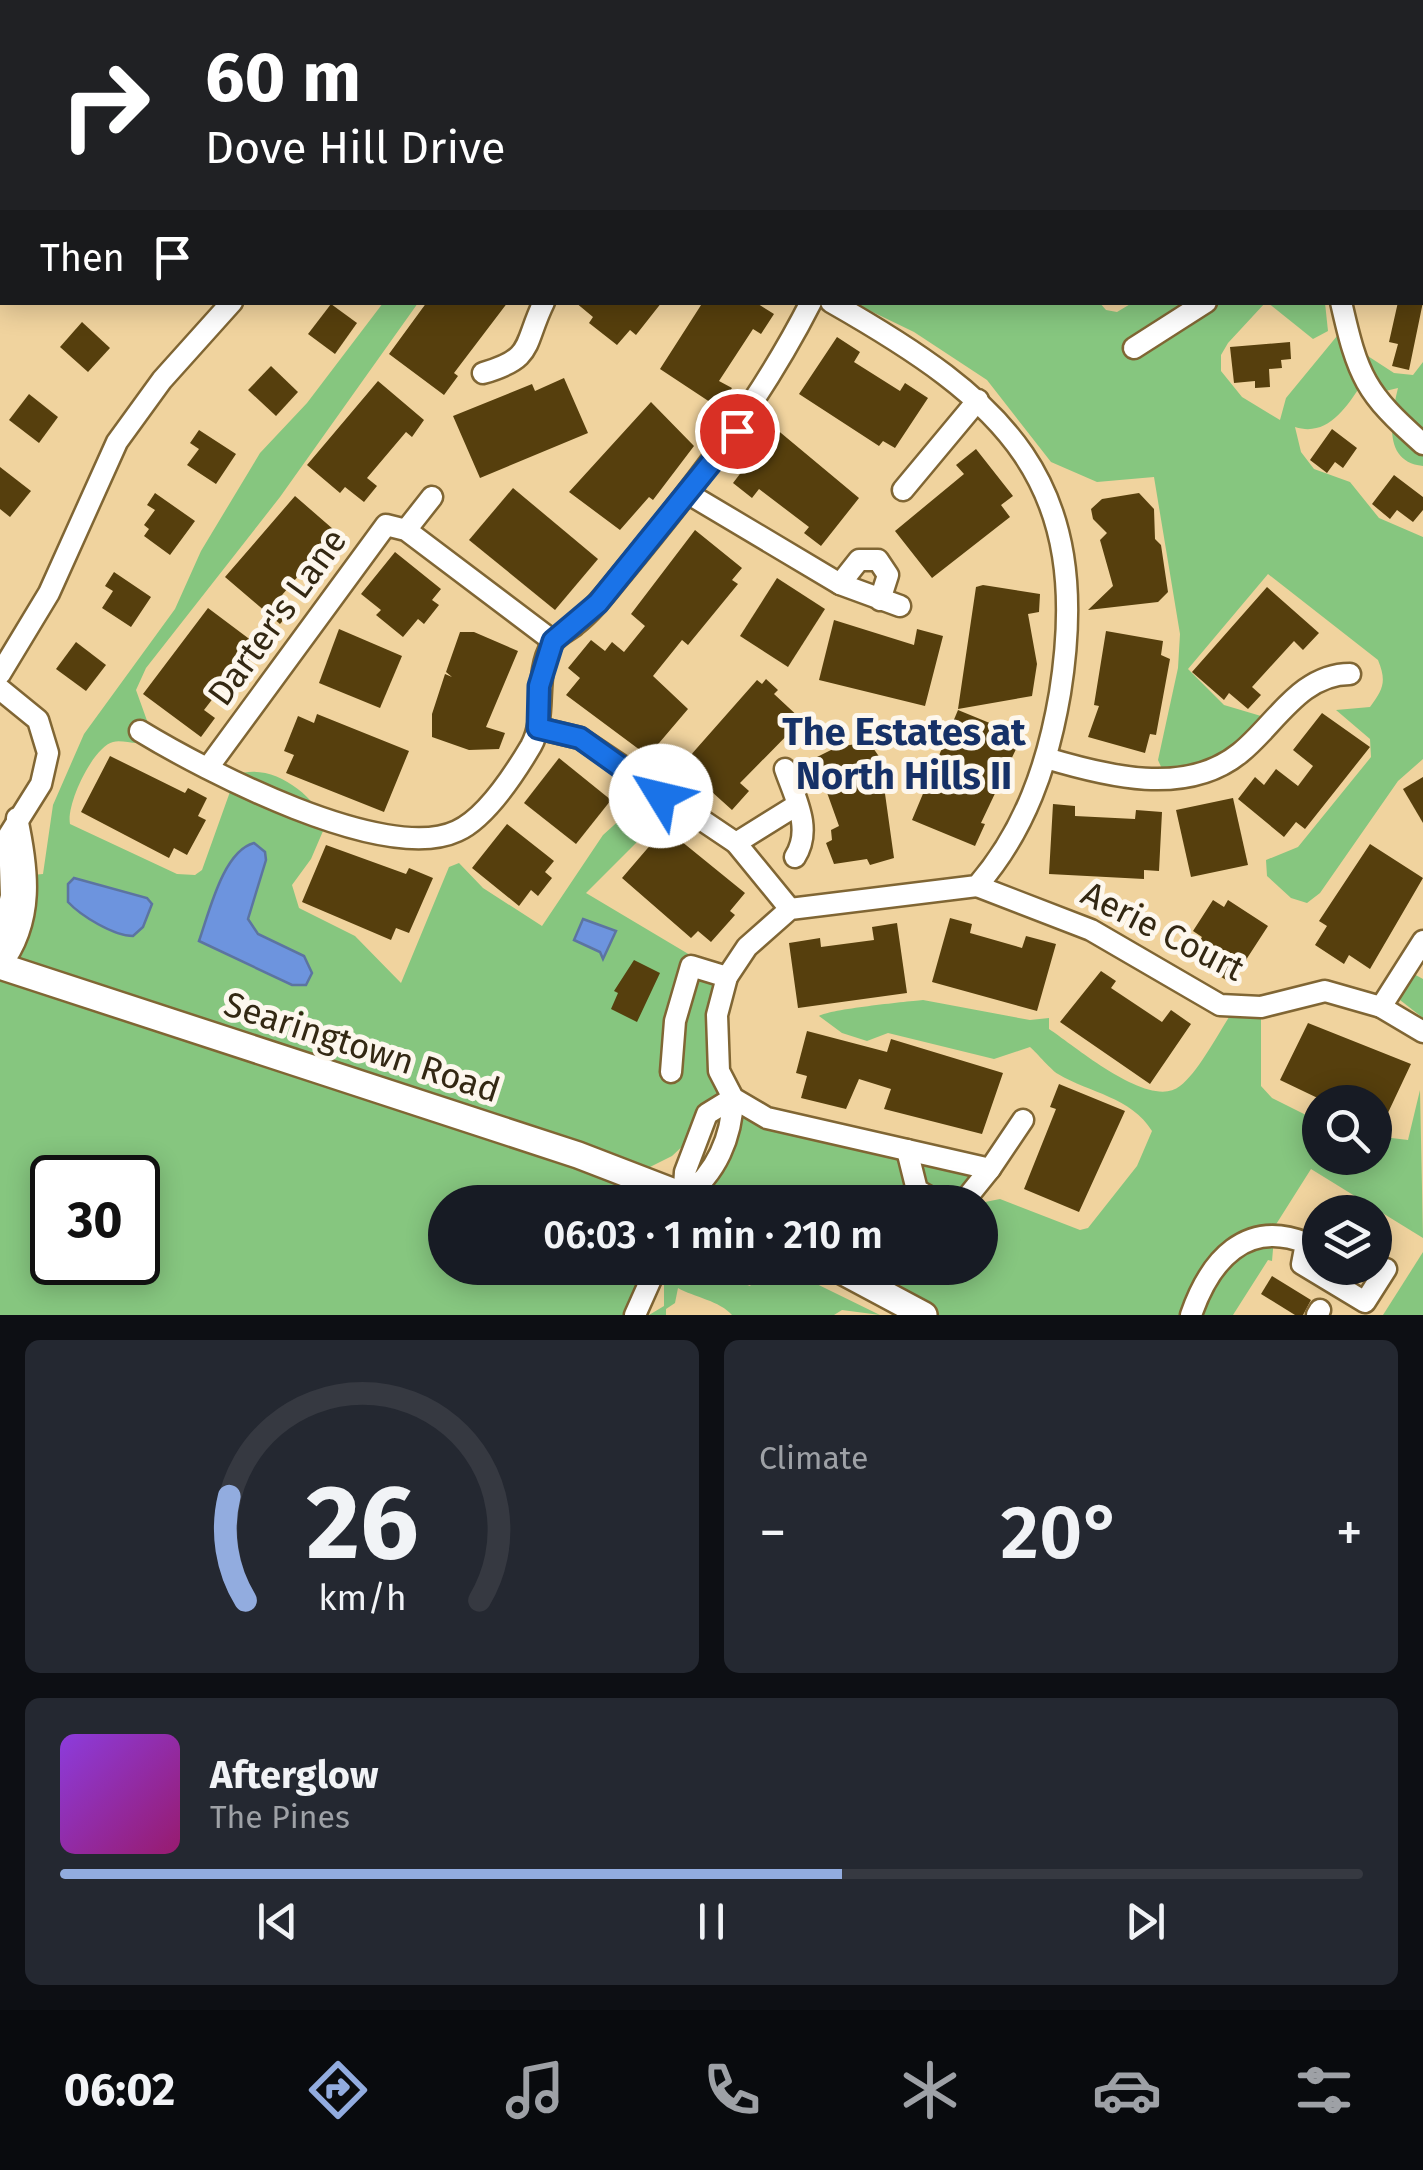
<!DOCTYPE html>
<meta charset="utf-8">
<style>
body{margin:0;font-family:"Fira Sans",sans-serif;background:#242831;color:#f1f3f6;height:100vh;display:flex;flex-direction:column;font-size:38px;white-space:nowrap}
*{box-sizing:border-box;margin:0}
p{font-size:32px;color:#9ea1a6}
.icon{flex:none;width:55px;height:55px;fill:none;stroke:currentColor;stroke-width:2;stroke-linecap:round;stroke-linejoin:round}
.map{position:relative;height:1315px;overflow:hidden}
.sheet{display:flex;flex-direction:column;gap:25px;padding:25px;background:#0d0f14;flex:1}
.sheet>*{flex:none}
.hud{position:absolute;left:0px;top:0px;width:1425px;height:305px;box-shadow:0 5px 25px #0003;background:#202124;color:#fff;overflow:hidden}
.fabs{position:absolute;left:1302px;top:1085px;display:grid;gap:20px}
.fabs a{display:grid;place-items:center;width:90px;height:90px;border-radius:50%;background:#171b24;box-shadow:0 5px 25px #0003;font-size:50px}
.speed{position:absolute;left:30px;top:1155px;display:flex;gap:20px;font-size:50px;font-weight:700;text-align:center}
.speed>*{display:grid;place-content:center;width:130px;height:130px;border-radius:50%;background:#171b24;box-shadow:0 5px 25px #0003;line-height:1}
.speed .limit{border:5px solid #111;border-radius:15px;background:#fff;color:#111}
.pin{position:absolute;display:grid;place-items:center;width:85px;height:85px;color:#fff;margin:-42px;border:5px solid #fff;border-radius:50%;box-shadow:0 2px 10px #0007}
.me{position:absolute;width:110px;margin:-55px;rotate:306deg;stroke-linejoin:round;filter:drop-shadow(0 0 8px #0008)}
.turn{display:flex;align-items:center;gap:35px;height:210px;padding:0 40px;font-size:45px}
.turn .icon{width:130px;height:130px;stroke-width:2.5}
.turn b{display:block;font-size:70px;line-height:85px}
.then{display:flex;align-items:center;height:95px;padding:0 40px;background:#0003;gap:20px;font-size:38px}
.big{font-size:75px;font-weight:600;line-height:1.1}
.sheet .widget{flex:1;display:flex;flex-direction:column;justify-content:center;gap:15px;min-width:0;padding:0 35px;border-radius:15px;background:#242831}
.sheet .dial{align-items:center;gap:0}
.dial svg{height:260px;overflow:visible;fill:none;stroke:#363941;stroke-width:7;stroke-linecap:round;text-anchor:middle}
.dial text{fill:#f1f3f6;stroke:none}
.song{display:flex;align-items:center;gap:30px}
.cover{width:120px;height:120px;border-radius:15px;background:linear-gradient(135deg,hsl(270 70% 55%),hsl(320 70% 35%))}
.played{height:10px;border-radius:5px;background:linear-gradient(90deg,#92acdf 60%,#363941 60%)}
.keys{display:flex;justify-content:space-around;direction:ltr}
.heat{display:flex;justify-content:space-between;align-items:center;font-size:55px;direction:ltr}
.sheet .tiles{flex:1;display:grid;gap:25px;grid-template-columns:1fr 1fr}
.widget:last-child{grid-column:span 2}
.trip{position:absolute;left:428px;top:1185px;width:570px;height:100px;border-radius:50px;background:#171b24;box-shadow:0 5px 25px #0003;font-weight:600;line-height:100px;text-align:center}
.dock{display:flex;height:160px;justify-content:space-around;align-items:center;background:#090b0e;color:#9ea1a6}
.dock .icon{width:70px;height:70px}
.dock .selected{color:#92acdf}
.dock b{font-size:45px;color:#f1f3f6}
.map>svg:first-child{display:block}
.green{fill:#86c67f;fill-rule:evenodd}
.water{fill:#6d94de;stroke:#5c74a1;stroke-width:2.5}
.building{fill:#563f0d}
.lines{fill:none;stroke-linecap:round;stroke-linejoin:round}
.minor-casing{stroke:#806634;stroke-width:25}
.major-casing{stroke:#806634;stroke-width:30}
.minor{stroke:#fff;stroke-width:20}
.major{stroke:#fff;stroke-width:25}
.route-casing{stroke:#114b97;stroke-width:25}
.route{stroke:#1a73e8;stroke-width:18}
.labels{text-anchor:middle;stroke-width:10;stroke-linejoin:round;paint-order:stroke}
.street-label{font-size:35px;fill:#332813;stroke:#fdf7ed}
.neighbourhood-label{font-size:38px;font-weight:bold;fill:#163167;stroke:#fdf7ed}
</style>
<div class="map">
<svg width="1423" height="1315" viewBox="0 0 1423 1315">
<rect width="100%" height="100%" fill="#f0d39e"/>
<!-- green -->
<g class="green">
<path d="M1099 302 1106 310 1117 312 1132 303H1265L1228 343 1221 355V371L1242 397 1280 420 1286 398 1337 336 1394 373 1413 375 1423 362V466C1382 462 1391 417 1398 388L1377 393 1361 385C1345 410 1326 437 1295 427L1301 452 1314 469 1350 482 1379 518 1423 537V759L1398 781 1320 893 1307 903 1291 898 1267 876 1266 860 1298 847 1371 757 1370 739 1336 710 1370 707C1383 689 1387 682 1378 660L1268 574 1188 669 1224 705 1261 716 1260 728 1201 772 1162 769 1158 760 1178 668 1180 634 1154 477 1097 482 1051 462 987 380 914 332 854 303Z"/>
<path d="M383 303H418L280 497 146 668 136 690 150 729 137 743C129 743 120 740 113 742 93 747 66 804 70 824L177 874 195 875 202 870 236 775C270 761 314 794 326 824L311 859 292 885 299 908 355 936 401 983 449 867 459 863 483 888 542 926 603 835 644 798H656L660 810 641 838 586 893 727 977 717 1015 733 1098 898 1155 910 1192 906 1199 925 1202H724L709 1179 733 1099 672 1156 644 1170 683 1202H445V1268H662L635 1315H0V878L43 874 53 805 84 734 175 609 201 551 260 453 307 403ZM52 1178H138V1262H52Z"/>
<path d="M1268 303H1325L1328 331 1313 339Z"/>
<path d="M1412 973 1423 979V1018L1400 1000Z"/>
<path d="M923 1000 1030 1020 1049 1018V1029C1075 1046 1150 1111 1180 1086 1199 1072 1221 1028 1235 1008L1261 1007V1086L1272 1098 1320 1122V1158H1375V1136L1408 1140 1420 1090 1423 1238 1311 1169 1275 1226 1272 1261 1268 1260 1233 1315H924L836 1268H980V1203L1000 1199 1080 1230 1088 1228 1137 1166 1152 1131C1131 1097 1090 1093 1058 1074 1052 1071 1037 1053 1030 1047L994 1059 888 1033 867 1041 842 1033 819 1016C831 1009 903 1002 923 1000Z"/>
<path d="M910 1153 984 1171 970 1192 922 1191Z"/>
<path d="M1423 1252V1315H1383Z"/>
<path d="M674 1268H715L726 1277 750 1286 755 1279 744 1268H784L880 1315 842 1310 834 1315H732C720 1301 694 1297 678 1288L675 1303 666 1309V1315H649L664 1306V1284Z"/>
</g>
<!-- water -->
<g class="water">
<path d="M254 843 265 852 266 860 248 919 258 934 304 956 312 973 306 985H292L199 941C209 913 223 851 254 843Z"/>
<path d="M74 878 147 898 152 904 143 927 133 936C114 936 81 916 68 902V884Z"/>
<path d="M583 919 616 931 603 959 600 952 574 940Z"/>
</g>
<!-- building -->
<g class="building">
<path d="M427 302H508L454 373 458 376 444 395 389 354Z"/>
<path d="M575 302H662L636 335 630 330 617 345 589 323 593 317Z"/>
<path d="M703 302H755L774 314 761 334 753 329 719 381 732 388 719 408 660 369Z"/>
<path d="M1398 302H1423L1409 370 1392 366 1398 344 1389 342Z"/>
<path d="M331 304 357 323 335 354 308 334Z"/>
<path d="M82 322 110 348 88 372 60 347Z"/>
<path d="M837 337 860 352 854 362 900 391 905 383 928 398 895 448 883 441 879 446 799 394Z"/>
<path d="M1290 342 1291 359 1281 360 1282 368 1269 369 1270 387 1255 388V381L1234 383 1230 347Z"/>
<path d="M271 366 298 392 276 416 248 390Z"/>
<path d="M564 378 588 433 480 478 453 416 532 384 535 391Z"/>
<path d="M378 381 424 420 412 437 406 432 367 478 377 486 364 502 345 487 340 493 307 465Z"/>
<path d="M29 394 58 417 39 443 9 420Z"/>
<path d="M651 402 694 446 653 500 649 497 620 530 569 492Z"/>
<path d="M775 428 859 498 821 546 804 533 809 527 759 489 752 498 733 483Z"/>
<path d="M1332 429 1357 448 1343 468 1335 462 1327 473 1310 460Z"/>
<path d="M199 430 236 454 216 484 187 465 199 449 190 443Z"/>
<path d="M976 449 1013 496 1001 505 1010 517 932 578 895 531 964 474 956 465Z"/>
<path d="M0 467 31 491 10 517 0 509Z"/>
<path d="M1394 475 1423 497V510L1413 522 1397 510 1390 519 1372 504Z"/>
<path d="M513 488 598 559 555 610 469 540Z"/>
<path d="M155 493 195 521 170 555 144 536 149 529 144 525 155 510 147 505Z"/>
<path d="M1139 493 1154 509 1155 539 1161 545 1168 592 1158 602 1088 610 1113 586 1100 540 1107 533 1093 519 1091 509 1102 499Z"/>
<path d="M295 496 341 536 323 557 318 553 282 595 295 606 280 624 225 577Z"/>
<path d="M695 530 742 568 732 580 738 584 688 645 682 640 653 676 688 709 648 756 566 695 580 678 568 668 591 640 605 651 612 642 624 652 645 626 631 614Z"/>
<path d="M395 552 441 589 432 600 439 605 424 624 418 619 403 637 376 615 381 610 361 594Z"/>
<path d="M114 572 151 597 131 627 102 608 113 591 105 586Z"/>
<path d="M777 578 825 609 788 667 740 636Z"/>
<path d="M983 585 1040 594 1039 612 1028 614 1037 664 1032 696 958 709 976 587Z"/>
<path d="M1267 587 1319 633 1303 650 1294 641 1252 687 1261 695 1248 709 1229 693 1224 700 1192 672Z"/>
<path d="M208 608 260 647 245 666 241 662 204 710 215 718 201 737 143 694Z"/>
<path d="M834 620 914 645 917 629 943 636 925 706 819 680Z"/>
<path d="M339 629 402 656 380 708 319 683Z"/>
<path d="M1106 631 1163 641 1161 655 1170 659 1156 735 1150 734 1145 753 1088 737 1099 706 1094 705Z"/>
<path d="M460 632H474L518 651 486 727 505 733 499 749 469 750 432 737V714L445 674 452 677 446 672Z"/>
<path d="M76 642 106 665 86 691 56 669Z"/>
<path d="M766 679 778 690 774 694 802 720 740 783 749 791 732 810 682 765 757 680 762 684Z"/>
<path d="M958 710 997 726 992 737 1017 747 981 823 985 824 975 846 912 820Z"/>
<path d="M1322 713 1370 747 1305 829 1296 822 1284 837 1238 799 1255 777 1264 785 1276 769 1298 786 1313 766 1293 750Z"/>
<path d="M317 714 409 751 384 812 286 773 294 755 284 751 298 716 314 723Z"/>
<path d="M869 742 880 758 894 858 870 865 867 859 834 864 826 843 832 840 831 830 839 826 825 787 815 777 813 759 837 747Z"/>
<path d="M110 756 185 793 188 788 207 798 198 816 206 820 187 855 174 848 169 858 81 812Z"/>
<path d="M559 758 611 800 576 844 524 803Z"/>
<path d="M1423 777V823L1403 789Z"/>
<path d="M1233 798 1248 865 1191 877 1176 810Z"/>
<path d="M1053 804 1075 806V816L1135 819 1136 810 1162 812 1159 871 1144 870V879L1049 874Z"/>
<path d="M507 824 554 861 545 872 552 878 538 896 531 890 519 906 472 868Z"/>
<path d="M665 828 745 893 730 911 735 915 711 942 698 931 691 938 622 878Z"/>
<path d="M1370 844 1423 878 1370 969 1349 955 1344 964 1315 945 1327 926 1319 921Z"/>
<path d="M326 845 406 874 409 868 433 878 409 933 396 928 391 940 302 902Z"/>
<path d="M1213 900 1224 907 1228 900 1268 926 1231 983 1189 957 1202 937 1193 931Z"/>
<path d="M950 918 972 924 970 933 1022 948 1026 936 1056 944 1037 1011 932 982Z"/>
<path d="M897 923 907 993 798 1008 789 943 820 938 821 947 874 940 872 927Z"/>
<path d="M634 960 660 973 637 1022 611 1009 618 993 614 991Z"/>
<path d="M1101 971 1116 981 1111 988 1162 1022 1171 1010 1191 1024 1150 1084 1060 1022Z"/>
<path d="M1308 1023 1411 1064 1386 1117 1375 1112V1102H1326L1280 1080Z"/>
<path d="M807 1031 887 1052 891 1039 1003 1073 982 1134 884 1109 891 1089 859 1079 846 1109 801 1098 807 1076 796 1073Z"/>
<path d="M1059 1084 1125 1111 1079 1212 1024 1189 1056 1109 1050 1107Z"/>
<path d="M1272 1276 1311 1300 1303 1315H1295L1261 1294Z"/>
</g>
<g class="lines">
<!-- minor casing -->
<g class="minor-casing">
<g id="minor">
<path d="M324 0 327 2"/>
<path d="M650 0 654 2"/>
<path d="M1329 0V2"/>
<path d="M1071 2 1074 0"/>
<path d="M1288 2V0"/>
<path d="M1422 4H1423"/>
<path d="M0 52 2 50"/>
<path d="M1422 232H1423"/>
<path d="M831 302C1005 401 1094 479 1060 693 1048 764 1025 831 977 886L790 909 747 947 727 977 717 1015 719 1071 733 1098 767 1118 990 1169 1023 1120"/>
<path d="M1341 302C1358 377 1365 393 1423 444"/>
<path d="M1134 348 1206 302"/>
<path d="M483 373C535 358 523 345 544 302"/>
<path d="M903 490 978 400"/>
<path d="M689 494 840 584 900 606"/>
<path d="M406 530 432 497"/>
<path d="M840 584 859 560H878L888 575 880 600"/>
<path d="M0 674 49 593 117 442 162 380 232 302"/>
<path d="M0 689 38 720 48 753 41 784 9 835 11 896 0 942"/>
<path d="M538 728 580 738 736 843 790 909"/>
<path d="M140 731C204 770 385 865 457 831 486 818 515 773 531 746 548 715 533 676 552 644 557 635 568 631 575 625 593 611 607 592 621 575 693 488 759 404 811 302"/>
<path d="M1046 758C1106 776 1186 797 1240 753 1275 725 1300 674 1350 674"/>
<path d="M210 765 386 525 406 530 553 641"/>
<path d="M785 769C795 798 813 829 795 857"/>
<path d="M736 843 797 805"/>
<path d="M977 886 1091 930 1220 1005 1261 1007 1325 991 1381 1007"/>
<path d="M1423 941 1381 1007 1423 1032"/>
<path d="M0 966C35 921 28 869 17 818"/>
<path d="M671 1072 675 1021 691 966 727 977"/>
<path d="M907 1150 917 1190 931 1198 965 1200 990 1169"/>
<path d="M683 1202 685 1172 707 1114 733 1098C732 1137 716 1174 685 1196"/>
<path d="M635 1315 656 1268"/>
<path d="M1191 1315C1210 1260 1246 1219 1306 1243L1302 1264 1365 1302 1386 1269"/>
<path d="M1317 1315 1320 1310"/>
</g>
</g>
<!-- major casing -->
<g class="major-casing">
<g id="major">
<path d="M0 966 578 1155 700 1202"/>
<path d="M836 1268 924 1315"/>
</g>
</g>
<!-- minor -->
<use href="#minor" class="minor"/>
<!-- major -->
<use href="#major" class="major"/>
</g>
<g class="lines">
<!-- route casing -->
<g class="route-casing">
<path id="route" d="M661 796 580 738 538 728 539 686 553 641 598 603 737 431"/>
</g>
<!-- route -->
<use href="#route" class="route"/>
</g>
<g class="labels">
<!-- street labels -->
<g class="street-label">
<text transform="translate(277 617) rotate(-54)" y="12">Darter's Lane</text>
<text transform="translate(1163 931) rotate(27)" y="12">Aerie Court</text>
<text transform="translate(362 1047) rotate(18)" y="12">Searingtown Road</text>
</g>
<!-- neighbourhood labels -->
<g class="neighbourhood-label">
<text x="904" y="745">The Estates at<tspan x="904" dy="44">North Hills II</tspan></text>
</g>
</g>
</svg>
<div class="fabs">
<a><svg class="icon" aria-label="search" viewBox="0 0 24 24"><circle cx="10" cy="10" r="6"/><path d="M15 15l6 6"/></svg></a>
<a><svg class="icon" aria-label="layers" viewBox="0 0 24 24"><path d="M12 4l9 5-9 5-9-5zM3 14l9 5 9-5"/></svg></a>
</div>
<div class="speed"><div class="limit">30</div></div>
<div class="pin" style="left:737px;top:431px;background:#d93025"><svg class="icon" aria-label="arrive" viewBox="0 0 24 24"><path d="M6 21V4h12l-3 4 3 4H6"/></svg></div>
<svg class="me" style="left:661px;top:796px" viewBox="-20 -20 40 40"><circle r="19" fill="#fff"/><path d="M0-13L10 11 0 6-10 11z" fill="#1a73e8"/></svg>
<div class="trip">06:03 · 1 min · 210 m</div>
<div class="hud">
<div class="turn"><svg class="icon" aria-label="right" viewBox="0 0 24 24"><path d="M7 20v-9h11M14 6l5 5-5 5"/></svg><div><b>60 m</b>Dove Hill Drive</div></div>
<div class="then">Then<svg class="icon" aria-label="arrive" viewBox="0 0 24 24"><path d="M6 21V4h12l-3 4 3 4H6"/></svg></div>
</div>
</div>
<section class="sheet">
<div class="tiles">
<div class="widget dial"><svg viewBox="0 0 100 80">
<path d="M14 69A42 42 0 1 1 86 69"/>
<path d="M14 69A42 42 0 0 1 9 37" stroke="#92acdf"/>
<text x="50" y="56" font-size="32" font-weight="700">26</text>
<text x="50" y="72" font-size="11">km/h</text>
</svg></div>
<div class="widget"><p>Climate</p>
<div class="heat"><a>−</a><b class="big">20°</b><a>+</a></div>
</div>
<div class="widget">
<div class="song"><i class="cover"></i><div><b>Afterglow</b><p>The Pines</p></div></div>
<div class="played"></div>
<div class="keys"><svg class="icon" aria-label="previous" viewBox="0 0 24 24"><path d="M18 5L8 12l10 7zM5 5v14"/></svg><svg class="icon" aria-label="pause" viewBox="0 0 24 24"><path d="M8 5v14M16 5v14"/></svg><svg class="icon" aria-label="next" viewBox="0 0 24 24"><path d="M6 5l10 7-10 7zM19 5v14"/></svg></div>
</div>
</div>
</section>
<nav class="dock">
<b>06:02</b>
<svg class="icon selected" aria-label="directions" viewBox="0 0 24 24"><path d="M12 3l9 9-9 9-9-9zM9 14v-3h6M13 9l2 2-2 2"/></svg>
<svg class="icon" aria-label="music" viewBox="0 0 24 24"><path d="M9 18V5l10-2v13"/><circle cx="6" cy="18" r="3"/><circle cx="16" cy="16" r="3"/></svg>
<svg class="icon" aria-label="phone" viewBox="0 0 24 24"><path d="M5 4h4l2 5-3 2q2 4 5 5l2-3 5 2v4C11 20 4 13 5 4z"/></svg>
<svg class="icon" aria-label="climate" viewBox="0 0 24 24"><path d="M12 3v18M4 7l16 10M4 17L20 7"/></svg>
<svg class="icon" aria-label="car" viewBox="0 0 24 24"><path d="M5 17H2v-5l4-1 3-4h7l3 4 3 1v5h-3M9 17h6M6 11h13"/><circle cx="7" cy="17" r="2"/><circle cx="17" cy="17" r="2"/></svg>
<svg class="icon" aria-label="filters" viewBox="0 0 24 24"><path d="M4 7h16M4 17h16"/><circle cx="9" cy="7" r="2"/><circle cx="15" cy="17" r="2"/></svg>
</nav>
